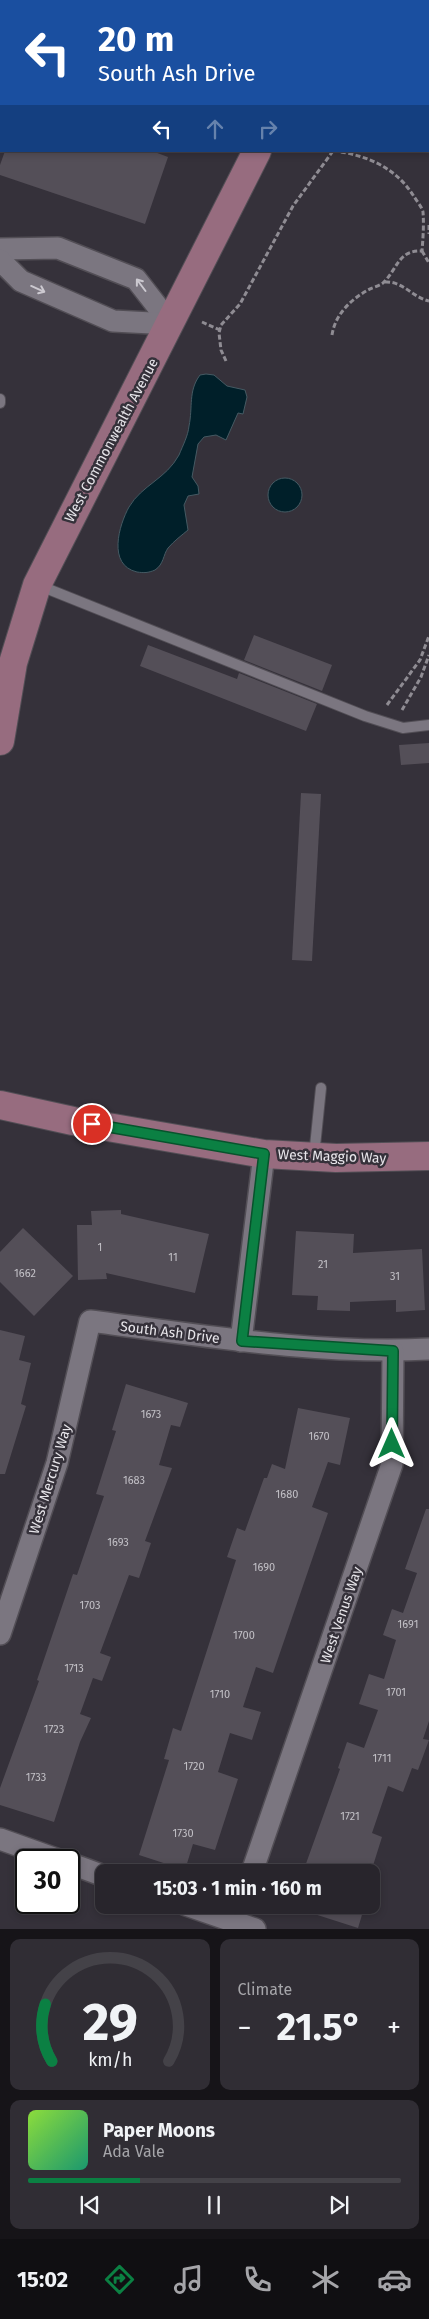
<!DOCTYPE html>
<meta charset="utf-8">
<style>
body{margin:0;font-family:"Fira Sans",sans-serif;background:#302d34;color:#f1f3f6;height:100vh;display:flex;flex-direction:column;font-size:19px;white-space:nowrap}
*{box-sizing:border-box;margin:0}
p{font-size:16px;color:#a5a5a9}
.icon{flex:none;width:28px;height:28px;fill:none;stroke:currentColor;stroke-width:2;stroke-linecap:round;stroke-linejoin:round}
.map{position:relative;height:1929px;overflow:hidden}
.side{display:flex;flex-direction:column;gap:10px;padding:10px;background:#161418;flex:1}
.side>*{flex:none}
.guide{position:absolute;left:0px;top:0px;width:430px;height:152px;box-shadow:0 2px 8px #0003,0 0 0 1px #444248;background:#1a4fa0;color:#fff;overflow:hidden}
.speed{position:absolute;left:15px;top:1849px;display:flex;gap:10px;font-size:25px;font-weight:700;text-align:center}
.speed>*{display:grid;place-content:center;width:65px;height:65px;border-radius:50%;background:#28252c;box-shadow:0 2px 8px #0003,0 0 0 1px #444248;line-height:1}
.speed .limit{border:2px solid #111;border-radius:8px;background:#fff;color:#111}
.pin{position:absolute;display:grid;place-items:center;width:42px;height:42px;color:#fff;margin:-21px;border:2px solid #fff;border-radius:50%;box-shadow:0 1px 5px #0007}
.me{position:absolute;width:55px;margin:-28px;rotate:0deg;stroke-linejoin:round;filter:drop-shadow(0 0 4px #0008)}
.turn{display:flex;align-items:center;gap:18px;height:105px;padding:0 15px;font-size:22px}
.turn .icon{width:65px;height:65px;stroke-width:2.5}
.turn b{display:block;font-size:35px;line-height:42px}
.lanes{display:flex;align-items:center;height:48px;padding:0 15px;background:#0003;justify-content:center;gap:25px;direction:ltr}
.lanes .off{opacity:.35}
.big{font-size:38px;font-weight:700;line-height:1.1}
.side .widget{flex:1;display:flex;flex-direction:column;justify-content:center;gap:8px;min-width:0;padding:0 18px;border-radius:10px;background:#302d34}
.side .dial{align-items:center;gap:0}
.dial svg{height:130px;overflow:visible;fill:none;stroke:#444248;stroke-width:7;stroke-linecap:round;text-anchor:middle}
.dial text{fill:#f1f3f6;stroke:none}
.song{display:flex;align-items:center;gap:15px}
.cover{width:60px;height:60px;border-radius:8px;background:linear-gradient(135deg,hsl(90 70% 55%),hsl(160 70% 35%))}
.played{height:5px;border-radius:2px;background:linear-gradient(90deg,#0b8043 30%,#444248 30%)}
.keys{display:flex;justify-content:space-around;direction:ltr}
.heat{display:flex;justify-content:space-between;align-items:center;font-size:28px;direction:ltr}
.side .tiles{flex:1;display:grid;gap:10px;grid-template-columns:1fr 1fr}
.widget:last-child{grid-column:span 2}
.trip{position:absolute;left:95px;top:1864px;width:285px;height:50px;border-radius:10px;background:#28252c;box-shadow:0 2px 8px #0003,0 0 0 1px #444248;font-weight:700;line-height:50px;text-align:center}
.dock{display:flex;height:80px;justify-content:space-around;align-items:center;background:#100f12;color:#a5a5a9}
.dock .icon{width:35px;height:35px}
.dock .active{color:#0b8043}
.dock b{font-size:22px;color:#f1f3f6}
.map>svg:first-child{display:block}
.water{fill:#001f29;stroke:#455a63}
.building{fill:#544f58}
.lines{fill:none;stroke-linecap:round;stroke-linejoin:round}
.lane-casing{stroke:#524e55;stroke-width:12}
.street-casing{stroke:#524e55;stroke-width:24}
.secondary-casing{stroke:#524e55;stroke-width:30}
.path{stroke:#8f8c93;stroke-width:3;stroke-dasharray:5 2.5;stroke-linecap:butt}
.lane{stroke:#7b7680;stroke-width:10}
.street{stroke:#7b7680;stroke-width:21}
.secondary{stroke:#976c7f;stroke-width:28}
.oneway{stroke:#ccc9d0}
.route-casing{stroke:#07532c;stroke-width:12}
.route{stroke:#0b8043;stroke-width:9}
.labels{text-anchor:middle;stroke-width:5;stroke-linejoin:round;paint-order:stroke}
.number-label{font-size:11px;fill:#c2c0c6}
.street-label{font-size:14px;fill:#e7e5ea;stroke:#35313a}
</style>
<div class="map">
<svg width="429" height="1929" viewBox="0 0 429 1929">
<rect width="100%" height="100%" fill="#35313a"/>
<!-- water -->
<g class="water">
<path d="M206 374 214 375 227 386 245 390 247 397 243 414 238 413 226 440 216 435 204 437 198 444 192 477 198 486 199 494 188 496 184 505 188 530C182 535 174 541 168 548 163 555 164 564 155 570 148 573 144 573 137 572 107 565 119 525 129 507 142 485 166 479 179 455 183 445 188 436 189 426 193 407 188 391 200 375Z"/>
<circle cx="285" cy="495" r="17"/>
</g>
<!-- building -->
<g class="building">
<path d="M5 151H152L168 157 145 224 0 175V165Z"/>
<path d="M254 635 332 665 322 691 244 660Z"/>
<path d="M148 645 237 679 239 673 317 704 306 731 140 666Z"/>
<path d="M429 743V763L401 765 399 745Z"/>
<path d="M301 793 321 794 312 961 292 960Z"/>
<path d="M121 1210V1214L209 1234 195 1293 106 1273 107 1279 78 1280 77 1225H92L91 1211Z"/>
<path d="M23 1228 73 1276 34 1316 0 1282V1252Z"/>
<path d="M296 1231 354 1234 353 1253 422 1249 425 1310 396 1312V1300L350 1302V1311L317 1310 318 1296 292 1295Z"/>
<path d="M0 1330 25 1336 19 1360 31 1363 21 1404 26 1406 5 1474H0Z"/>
<path d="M126 1384 188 1403 180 1427 171 1425 159 1465 172 1468 145 1541 151 1543 139 1578 129 1575 100 1653 111 1657 102 1681 93 1678 80 1714 91 1718 80 1742 54 1822 0 1805V1788L39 1681 37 1680 73 1574 77 1575 104 1496 96 1494 116 1431 112 1430Z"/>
<path d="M298 1408 350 1418 340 1465 328 1462 312 1507 328 1513 273 1673 256 1667 243 1707 261 1712 252 1740 230 1733 218 1772 238 1779 215 1850 193 1844 185 1870 139 1855 169 1760 164 1759 173 1728 181 1731 236 1560 227 1557 237 1528 245 1531 264 1478H267L272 1464 285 1469Z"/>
<path d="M426 1509H429V1721L423 1739 429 1740 418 1770 412 1768 403 1792 388 1786 372 1833 382 1837 371 1872H303L340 1769 338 1768 347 1742 364 1748 378 1710 359 1704 369 1674 384 1679 396 1640 383 1635 392 1609 403 1613 417 1573 405 1569Z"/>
<path d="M310 1905H365L358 1928 308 1912Z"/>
</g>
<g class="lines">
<!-- lane casing -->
<g class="lane-casing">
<g id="lane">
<path d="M0 399V403"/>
<path d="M38 585 365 716 403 728 429 725"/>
<path d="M314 1156 321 1088"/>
</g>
</g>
<!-- street casing -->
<g class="street-casing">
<g id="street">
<path d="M0 249 58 248 136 279 171 324"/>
<path d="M0 260 21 281 113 321 171 324"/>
<path d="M241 1341 264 1154"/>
<path d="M0 1634 57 1463 90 1321C200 1335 318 1355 429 1349"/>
<path d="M0 1839 59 1860"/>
<path d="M69 1863 104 1876"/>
<path d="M252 1872 392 1464 393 1351"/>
<path d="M186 1905 255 1929"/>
</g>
</g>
<!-- secondary casing -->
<g class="secondary-casing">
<g id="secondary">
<path d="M311 1V0"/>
<path d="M0 741 13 663 37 585 257 151"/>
<path d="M0 1105 73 1121 264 1154 336 1158 429 1156"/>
</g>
</g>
<!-- path -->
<g class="path">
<path d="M429 225V234"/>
<path d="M422 251 429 263"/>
<path d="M385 282C403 281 412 297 429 301"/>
<path d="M202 322 220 330"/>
<path d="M332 335C335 315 350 300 368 290 373 287 381 286 385 281 398 267 399 250 422 251 423 239 424 224 423 212 422 207 416 200 413 195 395 167 366 155 334 151"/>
<path d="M226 361 221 350 219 333 221 325 240 304 293 206 333 151"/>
<path d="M387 705 420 660 429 636"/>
<path d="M402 710 421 677 429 655"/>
</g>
<!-- lane -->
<use href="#lane" class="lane"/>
<!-- street -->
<use href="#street" class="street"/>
<!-- secondary -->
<use href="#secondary" class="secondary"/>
</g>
<!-- one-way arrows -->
<defs><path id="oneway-shaft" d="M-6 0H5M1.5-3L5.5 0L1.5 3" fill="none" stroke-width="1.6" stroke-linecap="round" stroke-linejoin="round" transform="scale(1.25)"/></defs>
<g class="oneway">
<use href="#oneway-shaft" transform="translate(141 285) rotate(-127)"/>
<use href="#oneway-shaft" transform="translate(38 289) rotate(24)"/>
</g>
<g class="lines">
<!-- route casing -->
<g class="route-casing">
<path id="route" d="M92 1124 264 1154 242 1341 393 1351 392 1444"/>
</g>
<!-- route -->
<use href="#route" class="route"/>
</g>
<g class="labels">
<!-- number labels -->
<g class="number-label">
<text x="100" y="1251">1</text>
<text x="173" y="1261">11</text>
<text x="323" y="1268">21</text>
<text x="25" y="1277">1662</text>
<text x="395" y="1280">31</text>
<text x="151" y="1418">1673</text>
<text x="319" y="1440">1670</text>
<text x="134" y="1484">1683</text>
<text x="287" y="1498">1680</text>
<text x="118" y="1546">1693</text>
<text x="264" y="1571">1690</text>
<text x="90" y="1609">1703</text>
<text x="408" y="1628">1691</text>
<text x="244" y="1639">1700</text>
<text x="74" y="1672">1713</text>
<text x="396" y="1696">1701</text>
<text x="220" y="1698">1710</text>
<text x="54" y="1733">1723</text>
<text x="382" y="1762">1711</text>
<text x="194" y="1770">1720</text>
<text x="36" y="1781">1733</text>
<text x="350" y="1820">1721</text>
<text x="183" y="1837">1730</text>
</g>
<!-- street labels -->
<g class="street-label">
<text transform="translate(111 440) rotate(-62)" y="5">West Commonwealth Avenue</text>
<text transform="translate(332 1156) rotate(2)" y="5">West Maggio Way</text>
<text transform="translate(170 1332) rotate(7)" y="5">South Ash Drive</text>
<text transform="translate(50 1479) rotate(-73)" y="5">West Mercury Way</text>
<text transform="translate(341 1615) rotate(-71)" y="5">West Venus Way</text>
</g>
</g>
</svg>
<div class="speed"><div class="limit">30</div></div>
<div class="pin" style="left:92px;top:1124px;background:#d93025"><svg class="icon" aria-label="arrive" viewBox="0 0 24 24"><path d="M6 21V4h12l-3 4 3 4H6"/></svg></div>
<svg class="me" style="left:392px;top:1444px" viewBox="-20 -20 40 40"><path d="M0-17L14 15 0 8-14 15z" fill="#0b8043" stroke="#fff" stroke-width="4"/></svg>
<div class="trip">15:03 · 1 min · 160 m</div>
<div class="guide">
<div class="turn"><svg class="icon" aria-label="left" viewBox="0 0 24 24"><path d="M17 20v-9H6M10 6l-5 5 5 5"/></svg><div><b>20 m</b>South Ash Drive</div></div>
<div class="lanes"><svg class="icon" aria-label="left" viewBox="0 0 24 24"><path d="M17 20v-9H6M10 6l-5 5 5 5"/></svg><svg class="icon off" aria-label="ahead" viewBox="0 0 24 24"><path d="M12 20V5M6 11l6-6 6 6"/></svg><svg class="icon off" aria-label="right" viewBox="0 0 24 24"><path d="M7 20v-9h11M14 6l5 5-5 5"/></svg></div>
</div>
</div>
<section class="side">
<div class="tiles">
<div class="widget dial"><svg viewBox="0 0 100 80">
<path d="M14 69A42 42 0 1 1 86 69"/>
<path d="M14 69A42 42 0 0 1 10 34" stroke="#0b8043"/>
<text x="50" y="56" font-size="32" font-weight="700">29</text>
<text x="50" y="72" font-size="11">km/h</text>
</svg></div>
<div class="widget"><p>Climate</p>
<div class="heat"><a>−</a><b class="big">21.5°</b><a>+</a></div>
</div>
<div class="widget">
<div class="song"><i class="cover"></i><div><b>Paper Moons</b><p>Ada Vale</p></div></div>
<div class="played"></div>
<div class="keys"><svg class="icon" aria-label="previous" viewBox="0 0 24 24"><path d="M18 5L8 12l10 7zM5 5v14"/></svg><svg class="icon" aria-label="pause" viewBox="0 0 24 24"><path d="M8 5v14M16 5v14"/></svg><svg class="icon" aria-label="next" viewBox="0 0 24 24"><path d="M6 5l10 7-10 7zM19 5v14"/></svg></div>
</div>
</div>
</section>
<nav class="dock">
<b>15:02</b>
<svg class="icon active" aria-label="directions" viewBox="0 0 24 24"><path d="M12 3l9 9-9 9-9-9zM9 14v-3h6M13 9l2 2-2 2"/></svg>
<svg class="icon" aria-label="music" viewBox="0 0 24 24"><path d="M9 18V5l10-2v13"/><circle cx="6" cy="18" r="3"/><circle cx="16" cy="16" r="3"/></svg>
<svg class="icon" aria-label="phone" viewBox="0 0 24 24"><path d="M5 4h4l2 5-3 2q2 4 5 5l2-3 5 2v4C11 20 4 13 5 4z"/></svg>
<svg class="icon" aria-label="climate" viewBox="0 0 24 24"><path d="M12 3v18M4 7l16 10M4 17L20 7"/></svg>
<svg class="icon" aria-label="car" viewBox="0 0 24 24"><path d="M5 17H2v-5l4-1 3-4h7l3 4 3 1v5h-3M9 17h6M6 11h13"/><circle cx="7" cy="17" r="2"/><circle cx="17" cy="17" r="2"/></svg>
</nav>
